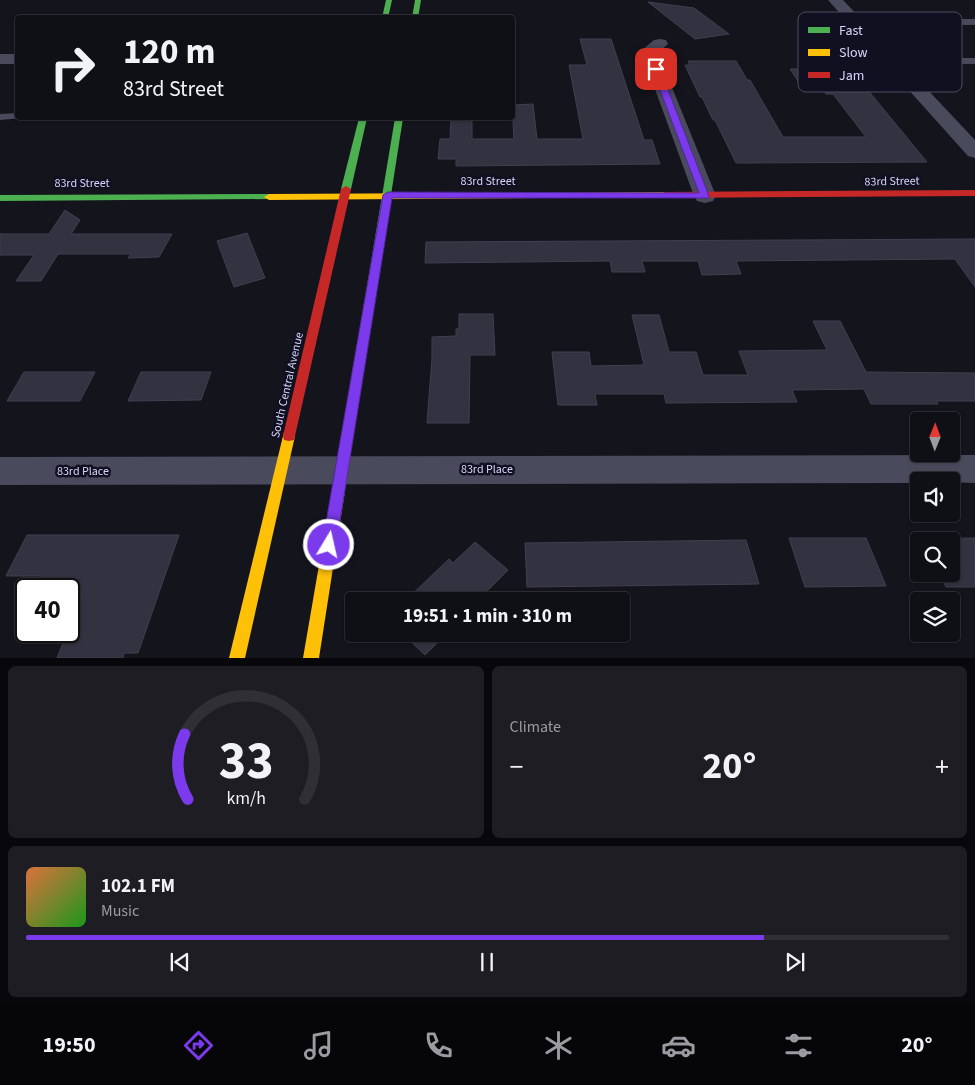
<!DOCTYPE html>
<meta charset="utf-8">
<style>
body{margin:0;font-family:"Source Sans 3",sans-serif;background:#1d1d23;color:#f1f3f6;height:100vh;display:flex;flex-direction:column;font-size:19px;white-space:nowrap}
*{box-sizing:border-box;margin:0}
p{font-size:16px;color:#9b9ca1}
.icon{flex:none;width:28px;height:28px;fill:none;stroke:currentColor;stroke-width:2;stroke-linecap:round;stroke-linejoin:round}
.map{position:relative;height:658px;overflow:hidden}
.side{display:flex;flex-direction:column;gap:8px;padding:8px;background:#08080c;flex:1}
.side>*{flex:none}
.guide{position:absolute;left:15px;top:15px;width:500px;height:105px;border-radius:5px;box-shadow:0 1px 4px #0004,0 0 0 1px #2f2f35;background:#0f0f16;color:#f1f3f6;overflow:hidden}
.needle{width:32px;rotate:1deg}
.buttons{position:absolute;left:910px;top:412px;display:grid;gap:10px}
.buttons a{display:grid;place-items:center;width:50px;height:50px;border-radius:5px;background:#0f0f16;box-shadow:0 1px 4px #0004,0 0 0 1px #2f2f35;font-size:25px}
.speed{position:absolute;left:15px;top:578px;display:flex;gap:10px;font-size:25px;font-weight:700;text-align:center}
.speed>*{display:grid;place-content:center;width:65px;height:65px;border-radius:50%;background:#0f0f16;box-shadow:0 1px 4px #0004,0 0 0 1px #2f2f35;line-height:1}
.speed .limit{border:2px solid #111;border-radius:8px;background:#fff;color:#111}
.pin{position:absolute;display:grid;place-items:center;width:42px;height:42px;color:#fff;margin:-21px;border-radius:10px;box-shadow:0 2px 8px #0006}
.me{position:absolute;width:55px;margin:-28px;rotate:9deg;stroke-linejoin:round;filter:drop-shadow(0 0 4px #0008)}
.turn{display:flex;align-items:center;gap:18px;height:105px;padding:0 25px;font-size:22px}
.turn .icon{width:65px;height:65px;stroke-width:2.5}
.turn b{display:block;font-size:35px;line-height:42px}
.big{font-size:38px;font-weight:700;line-height:1.1}
.side .tile{flex:1;display:flex;flex-direction:column;justify-content:center;gap:8px;min-width:0;padding:0 18px;border-radius:8px;background:#1d1d23}
.side .dial{align-items:center;gap:0}
.dial svg{height:130px;overflow:visible;fill:none;stroke:#2f2f35;stroke-width:7;stroke-linecap:round;text-anchor:middle}
.dial text{fill:#f1f3f6;stroke:none}
.song{display:flex;align-items:center;gap:15px}
.cover{width:60px;height:60px;border-radius:8px;background:linear-gradient(135deg,hsl(20 70% 55%),hsl(120 70% 35%))}
.played{height:5px;border-radius:2px;background:linear-gradient(90deg,#7c3aed 80%,#2f2f35 80%)}
.keys{display:flex;justify-content:space-around;direction:ltr}
.heat{display:flex;justify-content:space-between;align-items:center;font-size:28px;direction:ltr}
.side .tiles{flex:1;display:grid;gap:8px;grid-template-columns:1fr 1fr}
.tile:last-child{grid-column:span 2}
.trip{position:absolute;left:345px;top:592px;width:285px;height:50px;border-radius:5px;background:#0f0f16;box-shadow:0 1px 4px #0004,0 0 0 1px #2f2f35;font-weight:700;line-height:50px;text-align:center}
.tabs{display:flex;height:80px;justify-content:space-around;align-items:center;background:#060609;color:#9b9ca1}
.tabs .icon{width:35px;height:35px}
.tabs .active{color:#7c3aed}
.tabs b{font-size:22px;color:#f1f3f6}
.map>svg:first-child{display:block}
.building{fill:#333240;stroke:#413f50}
.lines{fill:none;stroke-linecap:round;stroke-linejoin:round}
.lane{fill:#4a4a5d;fill-rule:evenodd}
.street{fill:#4a4a5d;fill-rule:evenodd}
.fast{fill:#4caf50;fill-rule:evenodd}
.slow{fill:#ffc107;fill-rule:evenodd}
.jam{fill:#c62828;fill-rule:evenodd}
.route{fill:#7c3aed;stroke:#51269a}
.labels{text-anchor:middle;stroke-width:5;stroke-linejoin:round;paint-order:stroke}
.street-label{font-size:12px;fill:#d6d5fb;stroke:#111021}
.key{fill:#111021;stroke:#4c4b62;stroke-width:1}
.key-label{font-size:14px;fill:#d6d5fb}
</style>
<div class="map">
<svg width="975" height="658" viewBox="0 0 975 658">
<rect width="100%" height="100%" fill="#14141d"/>
<!-- building -->
<g class="building">
<path d="M648 2 694 8 729 34 695 39Z"/>
<path d="M580 39H611L644 140H652L660 164 456 166V159H438L440 139H450L451 118H472V139H514L512 105 533 104 537 139H583L569 65H587Z"/>
<path d="M688 61H736L747 80H750L783 137H866L833 94H826L823 89 804 90 790 69H815L809 61H848V66L927 162 736 163 715 120H713L702 97H700L685 65H690Z"/>
<path d="M65 210 80 220 71 234H172L159 257 128 258 131 254H58L41 281H16L34 255H0V234H49Z"/>
<path d="M247 233 265 278 234 287 217 241Z"/>
<path d="M975 239V287L955 259 736 261 741 274 702 275 698 261H642L645 272H612L610 261 425 263 426 242Z"/>
<path d="M459 314H493L495 355H470L469 423H427L432 358V337L456 336V329H459Z"/>
<path d="M632 315H659L669 352H696L703 375H748L739 351 827 350 813 321H840L866 372 975 373V401H936L938 404H871L864 389 792 390 797 402 666 403 664 394H595L597 405H558L552 352H589L591 366 644 365Z"/>
<path d="M24 372H95L80 401H7Z"/>
<path d="M141 372H211L201 400 128 401Z"/>
<path d="M27 535H179L138 653H124L123 658H57L82 596H73L77 587H37L42 576H6Z"/>
<path d="M789 538H866L886 586 805 587Z"/>
<path d="M975 538V587H946L940 574H951V541H924L923 539Z"/>
<path d="M746 540 759 584 527 587 525 543Z"/>
<path d="M475 542 508 570 477 601H405L449 559 453 563Z"/>
<path d="M403 634H446L425 655Z"/>
</g>
<g class="lines">
<!-- lane -->
<g class="lane">
<path d="M855 19H975V25L852 24V20Z"/>
<path d="M891 58H975V64L888 63 886 61Z"/>
<path d="M18 113V118H22L0 120V114Z"/>
</g>
<!-- street -->
<g class="street">
<path d="M828 0H843L975 140V158L968 156Z"/>
<path d="M660 39 666 40 668 44 658 53 716 196 713 201 705 203 697 201 694 196 641 51 654 40Z"/>
<rect x="0" y="54" width="18" height="10"/>
<path d="M975 455V483L919 481V483L0 485V457Z"/>
</g>
<!-- fast -->
<g class="fast">
<path d="M386 0H392L388 18H382Z"/>
<path d="M415 0H421L418 18H412Z"/>
<path d="M359 118H367L351 189 346 192 341 189Z"/>
<path d="M395 118H403L374 304 369 308 364 304Z"/>
<path d="M269 194 274 197 272 199 0 201V195Z"/>
</g>
<!-- slow -->
<g class="slow">
<path d="M665 192 668 193V197L269 200 264 197 269 194Z"/>
<path d="M369 300 374 304 319 658H303L364 304Z"/>
<path d="M289 431 294 432 295 436 245 658H229L283 436 284 432Z"/>
</g>
<!-- jam -->
<g class="jam">
<path d="M346 186 351 189 295 436 294 440 289 441 284 440 283 436 341 189Z"/>
<path d="M975 190V196L665 198 660 195 665 192Z"/>
</g>
</g>
<!-- route -->
<path class="route" d="M656 67 660 69 709 196 708 198H392L336 545 334 549 329 551 324 549 322 545 383 195 388 192 699 193 652 69Z"/>
<g class="labels">
<!-- street labels -->
<g class="street-label">
<text x="488" y="185">83rd Street</text>
<text transform="translate(892 181) rotate(-1)" y="4">83rd Street</text>
<text x="82" y="187">83rd Street</text>
<text transform="translate(287 385) rotate(-77)" y="4">South Central Avenue</text>
<text x="487" y="473">83rd Place</text>
<text x="83" y="475">83rd Place</text>
</g>
</g>
<!-- legend -->
<rect x="798" y="12" width="164" height="80" rx="8" class="key"/>
<rect x="808" y="27" width="22" height="6" fill="#4caf50"/>
<rect x="808" y="49" width="22" height="7" fill="#ffc107"/>
<rect x="808" y="72" width="22" height="6" fill="#c62828"/>
<g class="key-label">
<text x="839" y="35">Fast</text>
<text x="839" y="57">Slow</text>
<text x="839" y="80">Jam</text>
</g>
</svg>
<div class="buttons">
<a><svg class="needle" viewBox="-14 -14 28 28"><path d="M0-13l5 13h-10z" fill="#e53935"/><path d="M0 13l5-13h-10z" fill="#9b9ca1"/></svg></a>
<a><svg class="icon" aria-label="sound" viewBox="0 0 24 24"><path d="M4 9h4l5-4v14l-5-4H4zM17 9q2 3 0 6"/></svg></a>
<a><svg class="icon" aria-label="search" viewBox="0 0 24 24"><circle cx="10" cy="10" r="6"/><path d="M15 15l6 6"/></svg></a>
<a><svg class="icon" aria-label="layers" viewBox="0 0 24 24"><path d="M12 4l9 5-9 5-9-5zM3 14l9 5 9-5"/></svg></a>
</div>
<div class="speed"><div class="limit">40</div></div>
<div class="pin" style="left:656px;top:69px;background:#d93025"><svg class="icon" aria-label="arrive" viewBox="0 0 24 24"><path d="M6 21V4h12l-3 4 3 4H6"/></svg></div>
<svg class="me" style="left:329px;top:545px" viewBox="-20 -20 40 40"><circle r="17" fill="#7c3aed" stroke="#fff" stroke-width="3"/><path d="M0-11L8 9 0 5-8 9z" fill="#fff"/></svg>
<div class="trip">19:51 · 1 min · 310 m</div>
<div class="guide">
<div class="turn"><svg class="icon" aria-label="right" viewBox="0 0 24 24"><path d="M7 20v-9h11M14 6l5 5-5 5"/></svg><div><b>120 m</b>83rd Street</div></div>
</div>
</div>
<section class="side">
<div class="tiles">
<div class="tile dial"><svg viewBox="0 0 100 80">
<path d="M14 69A42 42 0 1 1 86 69"/>
<path d="M14 69A42 42 0 0 1 12 29" stroke="#7c3aed"/>
<text x="50" y="56" font-size="32" font-weight="700">33</text>
<text x="50" y="72" font-size="11">km/h</text>
</svg></div>
<div class="tile"><p>Climate</p>
<div class="heat"><a>−</a><b class="big">20°</b><a>+</a></div>
</div>
<div class="tile">
<div class="song"><i class="cover"></i><div><b>102.1 FM</b><p>Music</p></div></div>
<div class="played"></div>
<div class="keys"><svg class="icon" aria-label="previous" viewBox="0 0 24 24"><path d="M18 5L8 12l10 7zM5 5v14"/></svg><svg class="icon" aria-label="pause" viewBox="0 0 24 24"><path d="M8 5v14M16 5v14"/></svg><svg class="icon" aria-label="next" viewBox="0 0 24 24"><path d="M6 5l10 7-10 7zM19 5v14"/></svg></div>
</div>
</div>
</section>
<nav class="tabs">
<b>19:50</b>
<svg class="icon active" aria-label="directions" viewBox="0 0 24 24"><path d="M12 3l9 9-9 9-9-9zM9 14v-3h6M13 9l2 2-2 2"/></svg>
<svg class="icon" aria-label="music" viewBox="0 0 24 24"><path d="M9 18V5l10-2v13"/><circle cx="6" cy="18" r="3"/><circle cx="16" cy="16" r="3"/></svg>
<svg class="icon" aria-label="phone" viewBox="0 0 24 24"><path d="M5 4h4l2 5-3 2q2 4 5 5l2-3 5 2v4C11 20 4 13 5 4z"/></svg>
<svg class="icon" aria-label="climate" viewBox="0 0 24 24"><path d="M12 3v18M4 7l16 10M4 17L20 7"/></svg>
<svg class="icon" aria-label="car" viewBox="0 0 24 24"><path d="M5 17H2v-5l4-1 3-4h7l3 4 3 1v5h-3M9 17h6M6 11h13"/><circle cx="7" cy="17" r="2"/><circle cx="17" cy="17" r="2"/></svg>
<svg class="icon" aria-label="filters" viewBox="0 0 24 24"><path d="M4 7h16M4 17h16"/><circle cx="9" cy="7" r="2"/><circle cx="15" cy="17" r="2"/></svg>
<b>20°</b>
</nav>
